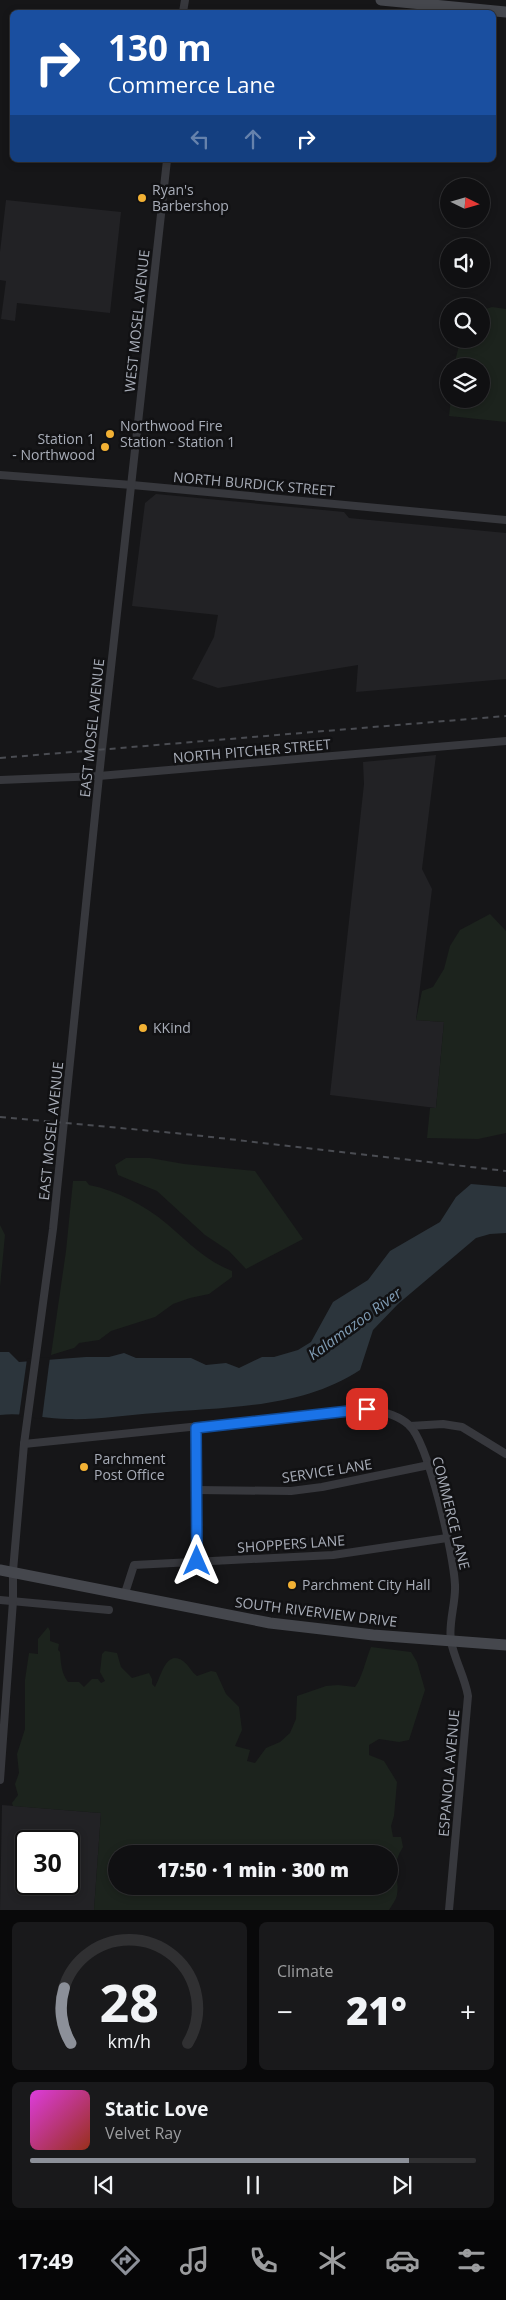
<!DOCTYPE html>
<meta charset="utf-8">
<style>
body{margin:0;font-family:"Open Sans",sans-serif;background:#19191b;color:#f1f3f6;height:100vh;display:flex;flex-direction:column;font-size:19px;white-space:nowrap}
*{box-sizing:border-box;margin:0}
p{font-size:16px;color:#9c9d9f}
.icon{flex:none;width:28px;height:28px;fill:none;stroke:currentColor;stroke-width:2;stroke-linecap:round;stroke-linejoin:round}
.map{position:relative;height:1910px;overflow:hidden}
.side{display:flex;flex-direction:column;gap:12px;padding:12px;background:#09090a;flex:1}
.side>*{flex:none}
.banner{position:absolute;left:10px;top:10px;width:486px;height:152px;border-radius:8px;box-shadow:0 2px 8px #0003,0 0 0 1px #303032;background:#1a4fa0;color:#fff;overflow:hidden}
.needle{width:32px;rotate:95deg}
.tools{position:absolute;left:440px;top:178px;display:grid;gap:10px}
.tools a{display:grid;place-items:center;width:50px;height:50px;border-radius:50%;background:#101012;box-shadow:0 2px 8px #0003,0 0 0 1px #303032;font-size:25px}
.speed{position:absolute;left:15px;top:1830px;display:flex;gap:10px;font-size:25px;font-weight:700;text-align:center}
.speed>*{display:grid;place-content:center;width:65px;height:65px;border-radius:50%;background:#101012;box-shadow:0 2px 8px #0003,0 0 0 1px #303032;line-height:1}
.speed .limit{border:2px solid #111;border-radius:8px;background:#fff;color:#111}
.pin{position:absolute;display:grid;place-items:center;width:42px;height:42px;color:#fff;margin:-21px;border-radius:10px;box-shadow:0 2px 8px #0006}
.me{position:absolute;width:55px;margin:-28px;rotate:0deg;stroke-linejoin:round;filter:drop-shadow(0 0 4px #0008)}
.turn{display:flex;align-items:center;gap:18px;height:105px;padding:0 15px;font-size:22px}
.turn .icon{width:65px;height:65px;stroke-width:2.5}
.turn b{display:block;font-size:35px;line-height:42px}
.lanes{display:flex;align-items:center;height:48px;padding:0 15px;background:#0003;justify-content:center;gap:25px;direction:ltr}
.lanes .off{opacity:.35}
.big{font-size:38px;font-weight:800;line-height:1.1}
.side .widget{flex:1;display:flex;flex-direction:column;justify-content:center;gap:8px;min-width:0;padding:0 18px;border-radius:8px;background:#19191b}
.side .dial{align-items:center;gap:0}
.dial svg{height:130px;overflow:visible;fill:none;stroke:#303032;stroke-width:7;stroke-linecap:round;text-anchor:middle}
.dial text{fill:#f1f3f6;stroke:none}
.song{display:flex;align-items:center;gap:15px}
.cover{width:60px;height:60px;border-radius:8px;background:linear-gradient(135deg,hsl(300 70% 55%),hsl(10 70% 35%))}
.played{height:5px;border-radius:2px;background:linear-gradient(90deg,#8c9099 85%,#303032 85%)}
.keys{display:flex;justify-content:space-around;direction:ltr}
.heat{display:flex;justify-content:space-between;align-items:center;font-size:28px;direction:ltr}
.side .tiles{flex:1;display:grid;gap:12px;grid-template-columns:1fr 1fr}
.widget:last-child{grid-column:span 2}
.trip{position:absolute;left:108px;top:1845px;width:290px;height:50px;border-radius:25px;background:#101012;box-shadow:0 2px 8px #0003,0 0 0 1px #303032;font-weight:800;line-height:50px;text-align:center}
.menu{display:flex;height:80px;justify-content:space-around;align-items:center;background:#060607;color:#9c9d9f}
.menu .icon{width:35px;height:35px}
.menu .selected{color:#8c9099}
.menu b{font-size:22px;color:#f1f3f6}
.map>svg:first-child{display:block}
.built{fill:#222225;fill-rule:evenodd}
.green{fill:#1c231d;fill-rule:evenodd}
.water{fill:#2c353c}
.pier{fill:#161618}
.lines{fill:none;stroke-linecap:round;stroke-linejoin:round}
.street{stroke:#37383d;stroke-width:8}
.secondary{stroke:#45474d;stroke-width:11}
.rail{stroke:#4a4c52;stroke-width:2;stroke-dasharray:6 5;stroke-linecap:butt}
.route-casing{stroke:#114b97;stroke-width:12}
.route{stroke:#1a73e8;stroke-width:9}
.poi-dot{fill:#f2b134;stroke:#111113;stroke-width:2}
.labels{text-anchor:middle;stroke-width:5;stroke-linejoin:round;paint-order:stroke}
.poi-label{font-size:14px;fill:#a8adb8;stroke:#111113;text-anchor:start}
.street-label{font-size:14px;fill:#a8adb8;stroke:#111113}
.water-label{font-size:15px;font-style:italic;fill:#7f9bb3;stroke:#111113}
</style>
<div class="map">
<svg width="506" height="1910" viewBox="0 0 506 1910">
<rect width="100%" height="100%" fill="#161618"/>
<!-- built -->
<g class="built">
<path d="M6 200 121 212 110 313 17 303 15 321 1 319 6 281 0 280V252Z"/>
<path d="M156 494 344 512 349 518 506 533V679L356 692 358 665 218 688 192 679 214 637 218 615 132 606 145 503Z"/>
<path d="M436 755 422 869 432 889 416 1020 444 1022 436 1108 330 1095 364 784 363 762Z"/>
<path d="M2 1805 101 1813 94 1910H0ZM26 1841H69V1884H26Z"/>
</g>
<!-- green -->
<g class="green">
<path d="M492 307 506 309V422L449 416 451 399H481V366H454L460 341 481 339 486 309Z"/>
<path d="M490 914 506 931V1133L478 1139 427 1138 430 1108H436L444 1022 416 1020 422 991 433 987 444 969 450 946 460 930Z"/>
<path d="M126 1158H150L184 1164 255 1171 303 1239 246 1269 229 1251 205 1235 157 1191 118 1175 115 1165Z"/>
<path d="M73 1181H86L89 1185C118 1191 144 1205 167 1224 188 1242 206 1261 232 1271V1277L209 1294 190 1298 173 1304 155 1317 111 1331 99 1340 79 1343 74 1348 51 1355 66 1251Z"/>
<path d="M0 1225 5 1235 0 1287Z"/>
<path d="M48 1627 50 1631V1641L59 1644 58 1650 60 1652C61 1663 61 1673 68 1682H79L84 1687 92 1679H98L101 1683 105 1681 100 1672 102 1654 105 1651 117 1653 121 1667 132 1678 149 1673 152 1679V1684L155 1687C161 1677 166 1649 183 1661 189 1665 191 1672 197 1676L211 1671 216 1672 226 1694 239 1707 242 1730 235 1746 250 1750 247 1761 255 1763 266 1748 280 1742 290 1733 296 1719 297 1696 326 1686 338 1685 355 1687C362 1678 366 1659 371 1647L411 1652 417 1662 425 1690 409 1740 399 1742 379 1739 369 1745V1755L384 1761 397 1782 394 1816 391 1826 393 1837H401L403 1847C389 1870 400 1874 397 1895 396 1900 392 1905 389 1910H94L101 1813 13 1806 12 1803 18 1795 15 1784 19 1773 17 1754 25 1729V1680L29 1653 38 1654V1639ZM116 1854H389V1886H116Z"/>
</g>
<!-- water -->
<path class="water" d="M471 1184 506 1187V1233L490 1234 476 1238 398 1304 373 1330 360 1370C301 1409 224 1407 155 1413 126 1415 96 1420 68 1419 45 1419 23 1412 0 1415V1352H9L19 1362 86 1357H109L124 1353 136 1358H191L206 1365 226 1363 239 1368 262 1357H274L298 1350 311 1342 333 1302 368 1280 390 1251 440 1222 456 1197Z"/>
<!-- pier -->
<path class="pier" d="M50 1357 42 1419 19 1416 27 1359Z"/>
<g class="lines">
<!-- street -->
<g class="street">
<path d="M183 12 185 0"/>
<path d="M0 475 132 485 506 520"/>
<path d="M0 780 99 776 506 741"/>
<path d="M410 1426 443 1424 462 1427 506 1454"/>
<path d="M196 1428 197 1561"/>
<path d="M24 1444 367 1409C382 1411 398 1415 409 1425 429 1444 454 1556 455 1585 456 1603 448 1623 451 1641 454 1659 465 1677 468 1696L449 1910"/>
<path d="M197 1490 291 1491 322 1487 429 1465"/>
<path d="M125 1593 134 1565 333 1555 447 1538"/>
<path d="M0 1600 109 1610"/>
<path d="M0 1780 13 1601V1571L24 1444 53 1229 99 776 167 160"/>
</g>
<!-- secondary -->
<g class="secondary">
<path d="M381 0 506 12"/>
<path d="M0 1570 270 1623 373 1635 506 1645"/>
</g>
<!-- rail -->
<g class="rail">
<path d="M0 758 506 716"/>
<path d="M0 1117 185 1134 506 1171"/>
</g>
</g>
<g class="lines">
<!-- route casing -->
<g class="route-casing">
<path id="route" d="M197 1561 196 1428 367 1409"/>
</g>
<!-- route -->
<use href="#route" class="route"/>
</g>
<!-- markers -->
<g class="poi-dot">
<circle cx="142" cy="198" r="5"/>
<circle cx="110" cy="434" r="5"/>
<circle cx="105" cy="447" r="5"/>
<circle cx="143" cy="1028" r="5"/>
<circle cx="84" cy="1467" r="5"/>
<circle cx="292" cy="1585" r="5"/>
</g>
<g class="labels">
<!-- poi labels -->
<g class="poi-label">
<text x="152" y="195">Ryan's<tspan x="152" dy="16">Barbershop</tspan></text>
<text x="120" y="431">Northwood Fire<tspan x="120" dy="16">Station - Station 1</tspan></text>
<text x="95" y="444" text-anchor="end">Station 1<tspan x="95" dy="16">- Northwood</tspan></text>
<text x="153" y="1033">KKind</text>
<text x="94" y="1464">Parchment<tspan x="94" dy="16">Post Office</tspan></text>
<text x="302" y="1590">Parchment City Hall</text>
</g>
<!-- street labels -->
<g class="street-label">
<text transform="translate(137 321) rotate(-84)" y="5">WEST MOSEL AVENUE</text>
<text transform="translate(254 484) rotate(5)" y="5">NORTH BURDICK STREET</text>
<text transform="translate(92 728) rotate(-84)" y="5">EAST MOSEL AVENUE</text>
<text transform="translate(252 751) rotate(-5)" y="5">NORTH PITCHER STREET</text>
<text transform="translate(51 1131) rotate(-84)" y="5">EAST MOSEL AVENUE</text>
<text transform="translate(327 1471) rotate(-9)" y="5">SERVICE LANE</text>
<text transform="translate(451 1513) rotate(76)" y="5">COMMERCE LANE</text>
<text transform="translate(291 1544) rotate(-4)" y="5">SHOPPERS LANE</text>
<text transform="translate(316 1612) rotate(7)" y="5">SOUTH RIVERVIEW DRIVE</text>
<text transform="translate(449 1773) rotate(-85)" y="5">ESPANOLA AVENUE</text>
</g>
<!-- water labels -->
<g class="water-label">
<text transform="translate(355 1324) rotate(-36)" y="5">Kalamazoo River</text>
</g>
</g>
</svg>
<div class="tools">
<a><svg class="needle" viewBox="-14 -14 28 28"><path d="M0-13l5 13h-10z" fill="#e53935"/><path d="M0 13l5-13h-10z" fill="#9c9d9f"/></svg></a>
<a><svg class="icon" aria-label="sound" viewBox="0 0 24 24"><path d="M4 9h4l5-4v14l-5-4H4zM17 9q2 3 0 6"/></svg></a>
<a><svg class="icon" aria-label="search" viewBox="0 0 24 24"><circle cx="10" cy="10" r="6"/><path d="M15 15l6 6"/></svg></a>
<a><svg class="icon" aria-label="layers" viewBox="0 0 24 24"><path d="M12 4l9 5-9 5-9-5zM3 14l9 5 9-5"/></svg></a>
</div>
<div class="speed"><div class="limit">30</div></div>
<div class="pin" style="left:367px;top:1409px;background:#d93025"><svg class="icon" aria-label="arrive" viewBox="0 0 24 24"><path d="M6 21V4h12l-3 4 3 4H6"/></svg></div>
<svg class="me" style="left:197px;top:1561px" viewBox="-20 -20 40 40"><path d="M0-17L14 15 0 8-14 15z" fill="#1a73e8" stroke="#fff" stroke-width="4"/></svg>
<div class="trip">17:50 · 1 min · 300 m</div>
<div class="banner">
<div class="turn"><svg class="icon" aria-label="right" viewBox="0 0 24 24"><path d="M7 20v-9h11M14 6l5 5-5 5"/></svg><div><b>130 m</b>Commerce Lane</div></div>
<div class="lanes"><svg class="icon off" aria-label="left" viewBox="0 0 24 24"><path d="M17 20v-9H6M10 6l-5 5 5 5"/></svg><svg class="icon off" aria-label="ahead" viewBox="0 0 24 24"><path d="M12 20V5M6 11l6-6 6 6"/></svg><svg class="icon" aria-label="right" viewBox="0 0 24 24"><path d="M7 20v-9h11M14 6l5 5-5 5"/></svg></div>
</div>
</div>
<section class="side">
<div class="tiles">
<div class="widget dial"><svg viewBox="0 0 100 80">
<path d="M14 69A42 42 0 1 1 86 69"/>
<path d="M14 69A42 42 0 0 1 10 35" stroke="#8c9099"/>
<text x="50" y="56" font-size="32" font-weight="700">28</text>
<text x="50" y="72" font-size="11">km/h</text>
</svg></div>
<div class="widget"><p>Climate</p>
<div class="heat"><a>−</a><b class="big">21°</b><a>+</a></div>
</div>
<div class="widget">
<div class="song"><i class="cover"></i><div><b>Static Love</b><p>Velvet Ray</p></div></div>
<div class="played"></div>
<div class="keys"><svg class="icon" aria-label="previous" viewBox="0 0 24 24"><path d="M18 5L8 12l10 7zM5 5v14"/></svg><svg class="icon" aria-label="pause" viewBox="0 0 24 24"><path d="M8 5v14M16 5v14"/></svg><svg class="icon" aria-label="next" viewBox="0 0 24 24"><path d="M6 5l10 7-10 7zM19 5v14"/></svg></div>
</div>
</div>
</section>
<nav class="menu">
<b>17:49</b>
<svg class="icon selected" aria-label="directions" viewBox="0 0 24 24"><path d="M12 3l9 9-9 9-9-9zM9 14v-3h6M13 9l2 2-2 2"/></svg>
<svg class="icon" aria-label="music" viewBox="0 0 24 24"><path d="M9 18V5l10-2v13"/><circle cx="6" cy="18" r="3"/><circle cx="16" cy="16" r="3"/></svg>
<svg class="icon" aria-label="phone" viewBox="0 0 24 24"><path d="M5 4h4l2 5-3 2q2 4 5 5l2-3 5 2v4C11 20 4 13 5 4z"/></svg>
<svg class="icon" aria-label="climate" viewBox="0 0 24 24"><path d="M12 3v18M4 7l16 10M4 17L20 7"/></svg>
<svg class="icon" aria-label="car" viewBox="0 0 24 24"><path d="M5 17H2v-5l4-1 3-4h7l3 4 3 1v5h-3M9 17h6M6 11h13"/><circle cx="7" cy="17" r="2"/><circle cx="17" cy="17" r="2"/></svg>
<svg class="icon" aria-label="filters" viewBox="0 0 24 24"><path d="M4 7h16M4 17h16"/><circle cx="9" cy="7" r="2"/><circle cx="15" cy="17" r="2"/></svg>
</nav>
